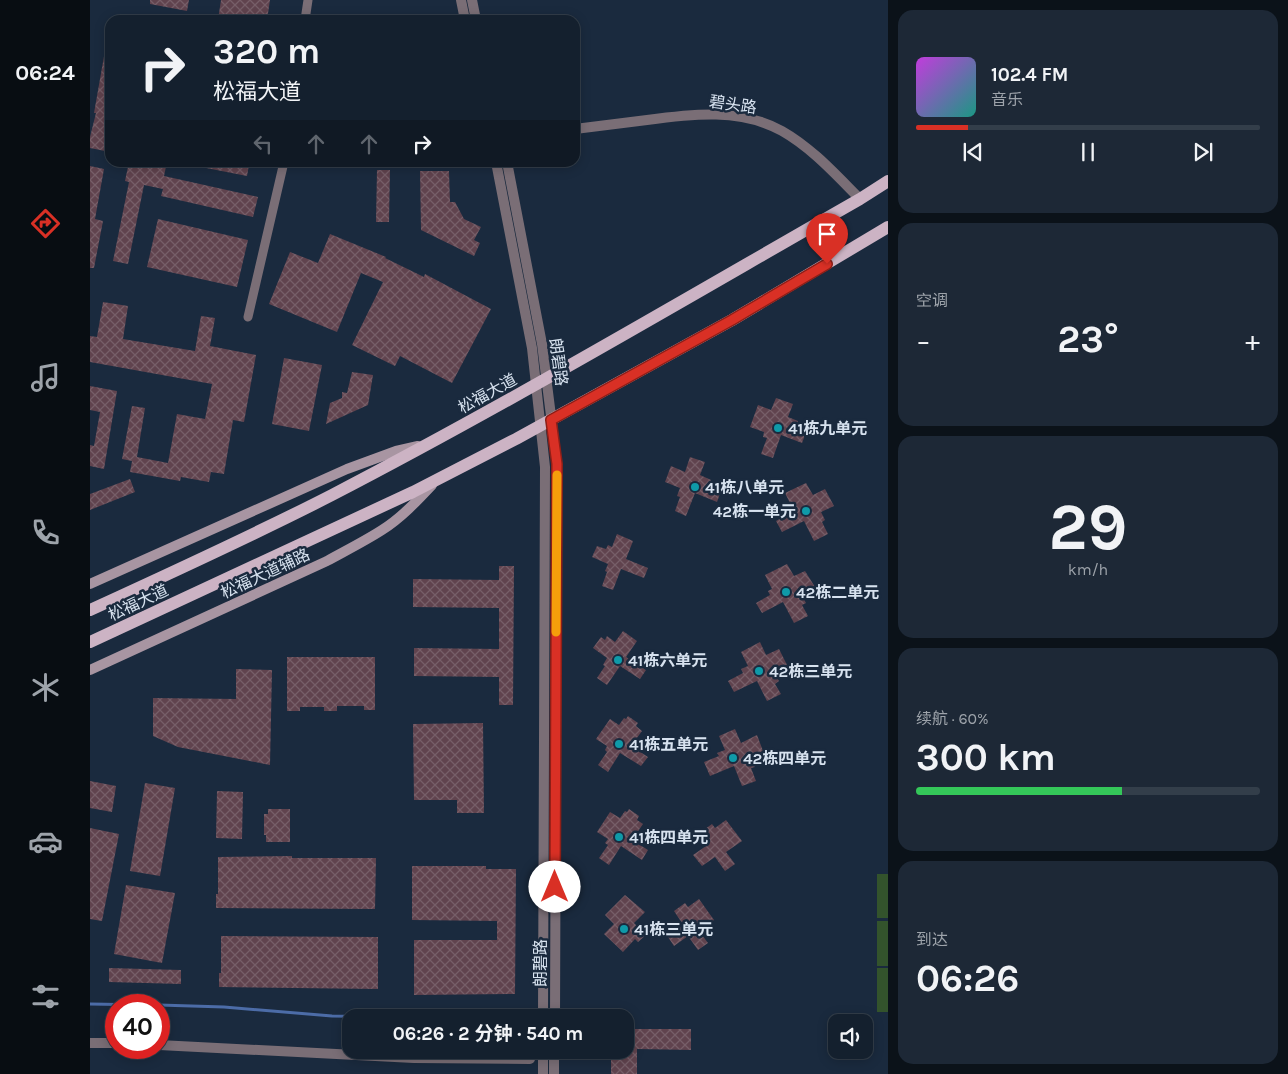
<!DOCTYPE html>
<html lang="zh">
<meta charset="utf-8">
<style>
body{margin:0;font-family:Karla,"Noto Sans SC",sans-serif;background:#1d2836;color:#f1f3f6;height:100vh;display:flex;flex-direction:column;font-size:19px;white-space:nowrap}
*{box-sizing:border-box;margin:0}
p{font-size:16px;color:#9da3aa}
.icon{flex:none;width:28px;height:28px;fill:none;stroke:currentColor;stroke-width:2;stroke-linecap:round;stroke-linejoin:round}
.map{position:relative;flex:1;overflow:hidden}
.side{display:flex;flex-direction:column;gap:10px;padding:10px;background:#0b1219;width:400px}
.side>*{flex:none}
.top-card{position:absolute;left:15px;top:15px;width:475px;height:152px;border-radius:15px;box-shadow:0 2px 12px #0003,0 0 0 1px #333e4a;background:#14202e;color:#f1f3f6;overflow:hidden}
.tools{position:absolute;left:738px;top:1014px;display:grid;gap:10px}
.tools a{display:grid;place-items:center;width:45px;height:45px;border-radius:10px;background:#14202e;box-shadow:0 2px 12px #0003,0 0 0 1px #333e4a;font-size:25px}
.speed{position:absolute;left:15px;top:994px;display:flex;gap:10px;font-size:25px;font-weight:700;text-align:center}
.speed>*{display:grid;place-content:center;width:65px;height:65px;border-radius:50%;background:#14202e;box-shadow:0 2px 12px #0003,0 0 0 1px #333e4a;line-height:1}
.speed .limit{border:8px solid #d22;background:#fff;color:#111}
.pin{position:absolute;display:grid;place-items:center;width:42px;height:42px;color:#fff;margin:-51px -21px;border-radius:50% 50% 50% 0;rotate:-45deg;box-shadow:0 0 5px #0007}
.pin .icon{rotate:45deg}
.me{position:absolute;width:55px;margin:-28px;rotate:0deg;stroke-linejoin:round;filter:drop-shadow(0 0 4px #0008)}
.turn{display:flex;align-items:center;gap:18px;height:105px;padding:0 25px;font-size:22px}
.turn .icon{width:65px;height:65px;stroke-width:2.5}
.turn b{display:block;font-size:35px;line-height:42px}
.lanes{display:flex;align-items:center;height:48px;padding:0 25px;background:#0003;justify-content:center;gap:25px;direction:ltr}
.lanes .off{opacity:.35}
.big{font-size:38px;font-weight:700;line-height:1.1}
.side .card{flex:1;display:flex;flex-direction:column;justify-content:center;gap:8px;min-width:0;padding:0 18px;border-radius:15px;background:#1d2836}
.side .dial{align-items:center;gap:0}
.dial b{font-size:65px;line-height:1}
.song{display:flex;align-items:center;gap:15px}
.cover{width:60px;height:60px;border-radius:8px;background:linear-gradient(135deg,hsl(290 70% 55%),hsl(170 70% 35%))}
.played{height:5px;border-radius:2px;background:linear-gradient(90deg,#d93025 15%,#333e4a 15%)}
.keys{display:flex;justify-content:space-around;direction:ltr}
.heat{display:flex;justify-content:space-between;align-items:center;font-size:28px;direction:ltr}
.charge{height:8px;border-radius:4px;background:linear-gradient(90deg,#34c759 60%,#333e4a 0)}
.trip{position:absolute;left:252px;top:1009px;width:292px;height:50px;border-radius:15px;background:#14202e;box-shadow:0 2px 12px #0003,0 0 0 1px #333e4a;font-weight:700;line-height:50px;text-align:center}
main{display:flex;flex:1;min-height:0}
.dock{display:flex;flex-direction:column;width:90px;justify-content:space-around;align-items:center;background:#080d12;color:#9da3aa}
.dock .icon{width:35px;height:35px}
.dock .active{color:#d93025}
.dock b{font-size:22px;color:#f1f3f6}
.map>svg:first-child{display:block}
.green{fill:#33532c}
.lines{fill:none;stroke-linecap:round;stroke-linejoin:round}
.stream{stroke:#4c6ca7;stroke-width:3}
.building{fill:url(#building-cross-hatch)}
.minor{stroke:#7a6e76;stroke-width:9}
.tertiary{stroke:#7a6e76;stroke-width:10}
.secondary{stroke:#a895a2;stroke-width:10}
.primary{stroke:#ccb3c4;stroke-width:12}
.route-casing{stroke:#8d1f18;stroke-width:12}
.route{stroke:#d93025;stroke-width:9}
.slow{stroke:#f59e0b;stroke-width:9}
.culture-dot{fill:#0f9aa8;stroke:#1a2a3e;stroke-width:2}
.labels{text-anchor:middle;stroke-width:5;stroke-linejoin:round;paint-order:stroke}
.street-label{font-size:16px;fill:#d7e2ef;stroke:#1a2a3e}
.poi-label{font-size:16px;font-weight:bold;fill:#d7e2ef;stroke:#1a2a3e;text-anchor:start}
</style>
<main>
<nav class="dock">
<b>06:24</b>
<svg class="icon active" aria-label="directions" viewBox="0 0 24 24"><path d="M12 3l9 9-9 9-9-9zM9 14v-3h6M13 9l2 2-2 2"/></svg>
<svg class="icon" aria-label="music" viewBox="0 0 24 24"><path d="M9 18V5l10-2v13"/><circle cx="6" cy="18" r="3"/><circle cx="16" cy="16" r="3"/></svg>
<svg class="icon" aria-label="phone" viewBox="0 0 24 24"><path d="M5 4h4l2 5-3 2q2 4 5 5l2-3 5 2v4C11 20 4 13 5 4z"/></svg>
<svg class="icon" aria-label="climate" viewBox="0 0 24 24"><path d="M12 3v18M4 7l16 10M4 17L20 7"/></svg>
<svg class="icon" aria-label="car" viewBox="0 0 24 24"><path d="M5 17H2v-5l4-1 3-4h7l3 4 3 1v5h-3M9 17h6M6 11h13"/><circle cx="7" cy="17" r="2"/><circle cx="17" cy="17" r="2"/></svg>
<svg class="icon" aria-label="filters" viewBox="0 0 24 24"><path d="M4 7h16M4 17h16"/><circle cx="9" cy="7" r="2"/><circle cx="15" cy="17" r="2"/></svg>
</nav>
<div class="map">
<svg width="798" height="1074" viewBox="0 0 798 1074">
<defs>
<pattern id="building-cross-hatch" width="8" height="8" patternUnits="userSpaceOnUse" patternTransform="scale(1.25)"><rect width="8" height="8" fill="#60434e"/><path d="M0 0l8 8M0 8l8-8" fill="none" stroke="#765e68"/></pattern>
</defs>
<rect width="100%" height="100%" fill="#1a2a3e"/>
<!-- green -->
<g class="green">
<rect x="787" y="874" width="11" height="44"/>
<rect x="787" y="921" width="11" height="45"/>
<rect x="787" y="968" width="11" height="44"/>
</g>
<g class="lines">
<!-- stream -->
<g class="stream">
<path d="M0 1004 58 1005"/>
<path d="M69 1005 134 1007 242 1016 394 1018"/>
</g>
</g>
<!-- building -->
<g class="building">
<path d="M60 0H99L97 11 60 4Z"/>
<path d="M131 0H180L177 20H128Z"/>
<path d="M16 45H20V152L0 148V137L6 113H4Z"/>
<path d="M39 162H77L74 176 168 197 163 217 71 196 73 189 54 185 38 264 23 261 39 182 35 181Z"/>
<path d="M107 162H143L159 165 157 176 106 166Z"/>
<path d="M0 166 14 169 5 219 13 221 4 268H0Z"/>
<path d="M287 170H300L299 222H286Z"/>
<path d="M330 171H359L360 202H365L374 219 391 227 384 240 390 243 384 256 331 230Z"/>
<path d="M68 219 158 240 147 287 57 267Z"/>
<path d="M240 234 296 257 295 258 334 277 335 274 401 309 362 383 310 356 305 366 262 345 293 282 271 273 247 332 179 304 200 252 228 263Z"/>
<path d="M13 302 38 306 33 339 105 351 111 316 125 318 120 346 166 355 154 422 143 420 134 474 121 472 119 482 91 477 90 481 40 472 42 461 32 459 42 406 55 408 47 457 78 463 87 414 115 419 122 384 0 362V336L7 337Z"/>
<path d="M194 358 232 365 219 431 182 424Z"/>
<path d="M262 372 283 375 278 405 236 424 240 403 252 398V392L257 393Z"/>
<path d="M0 386 27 391 14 469 0 466V445L4 446 10 412 0 410Z"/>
<path d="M686 398 703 404 698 417 708 421 706 426 717 430 712 443 691 435 683 458 671 454 677 438 673 437 674 432 660 427 668 405 681 410Z"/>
<path d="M600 457 615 462 610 475 621 480 619 486 631 491 627 502 605 493 596 516 585 511 590 497 587 496 590 488 575 482 581 466 595 472Z"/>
<path d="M40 479 45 492 0 510V494Z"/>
<path d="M716 483 723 495 735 489 744 506 731 512 735 520 732 522 738 534 724 541 714 521 692 532 686 521 700 513 698 510 702 507 695 493Z"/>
<path d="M527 534 543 541 536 559 558 568 554 578 531 569 523 590 512 586 517 572 515 571 518 564 502 557 507 546 516 549 518 545 522 547Z"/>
<path d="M697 564 704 576 715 571 725 587 711 594 716 603 712 605 718 616 704 623 693 602 672 613 666 603 680 595 678 591 682 589 675 575Z"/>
<path d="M409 566H424L423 705H409V677L324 676V648L409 649V608L323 607V579L409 580Z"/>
<path d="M533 631 547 641 536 657 556 670 550 679 530 666 517 685 507 678 515 666 513 665 517 658 503 648 511 637 515 640 517 636 525 642Z"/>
<path d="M670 642 676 655 689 649 697 665 684 672 689 681 685 684 691 694 677 701 667 681 644 692 638 681 653 673 651 669 658 666 651 652Z"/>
<path d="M197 657H285V710H274V706H247V711H234V707H210V711H197Z"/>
<path d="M146 669 182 670 180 765 88 747 63 736V698L146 699Z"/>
<path d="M538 716 548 723 546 726 552 731 541 746 558 757 551 766 530 753 518 772 508 765 517 752 515 750 517 746 506 739 520 719 529 725 534 718 536 719Z"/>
<path d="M393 723 394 813H367V800H324L323 724Z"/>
<path d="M645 729 651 743 667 735 673 751 661 757 665 767 661 768 666 781 652 786 644 766 620 776 614 762 629 756 627 753 635 750 629 736Z"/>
<path d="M0 781 26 786 22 812 0 808Z"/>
<path d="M55 783 85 788 70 876 40 871Z"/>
<path d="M127 791 153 792 152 839 126 838Z"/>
<path d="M178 809H200V842H176V835H174V814H178Z"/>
<path d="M539 809 549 816 547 820 553 824 542 840 558 850 552 860 531 846 519 865 509 858 518 845 515 843 518 839 507 832 520 812 530 818 535 811 537 812Z"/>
<path d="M636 820 652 841 636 852 645 864 635 871 625 857 612 866 603 855 619 844 611 832 622 824 625 828Z"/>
<path d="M0 828 29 834 12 921 0 919Z"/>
<path d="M202 856V858H286L285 909 126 908V894H128V857Z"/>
<path d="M322 866H396V869H426L425 994 324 995V940H407V921L322 920Z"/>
<path d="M36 885 85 893 72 963 24 954Z"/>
<path d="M535 895 555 912 544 923 556 935 548 942 545 939 533 952 514 934 524 924 515 915Z"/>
<path d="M609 899 624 920 609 931 618 943 608 950 598 936 584 946 576 934 592 923 584 911 595 903 598 907Z"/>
<path d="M131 936 288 937V989L129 987V973H131Z"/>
<path d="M19 968 91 970V984L19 982Z"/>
<path d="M536 1029H601V1050L547 1049V1074H521V1050H536Z"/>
</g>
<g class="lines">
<!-- minor -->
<g class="minor">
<path d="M215 20 218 0"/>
<path d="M158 317 194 162"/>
</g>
<!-- tertiary -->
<g class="tertiary">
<path d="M371 0 375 20"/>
<path d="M382 0 386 20"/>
<path d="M485 129C509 126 533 123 557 120 602 114 651 108 692 131 722 148 746 175 770 199"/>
<path d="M406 162 442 348 455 467 453 1018"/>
<path d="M417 162 452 344 467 464 465 1018"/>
<path d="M0 1043H26"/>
<path d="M69 1045 324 1058 440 1059"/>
<path d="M453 1074V1050"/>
<path d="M464 1074V1050"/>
</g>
<!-- secondary -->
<g class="secondary">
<path d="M0 584 257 469 306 451 328 446"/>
<path d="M0 670 237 561C255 551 275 541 292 530 311 518 327 501 342 485"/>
</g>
<!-- primary -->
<g class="primary">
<path d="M0 610C81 573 162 536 242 495 421 402 595 299 770 199L798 181"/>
<path d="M0 642 323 492 426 439 642 320 798 227"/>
</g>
</g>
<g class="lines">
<!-- route casing -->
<g class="route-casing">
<path id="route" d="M465 887 467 464 461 420 642 320 737 264"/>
</g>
<!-- route -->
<use href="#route" class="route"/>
<!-- slow -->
<path class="slow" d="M466 632 467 475"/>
</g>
<!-- markers -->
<g class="culture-dot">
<circle cx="688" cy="428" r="5"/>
<circle cx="605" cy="487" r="5"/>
<circle cx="716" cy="511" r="5"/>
<circle cx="696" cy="592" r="5"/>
<circle cx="528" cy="660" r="5"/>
<circle cx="669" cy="671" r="5"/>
<circle cx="529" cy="744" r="5"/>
<circle cx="643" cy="758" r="5"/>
<circle cx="529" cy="837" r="5"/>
<circle cx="534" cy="929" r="5"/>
</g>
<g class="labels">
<!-- street labels -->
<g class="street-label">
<text transform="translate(643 104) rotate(8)" y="6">碧头路</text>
<text transform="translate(469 362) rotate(82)" y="6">朗碧路</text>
<text transform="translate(397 393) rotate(-29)" y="6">松福大道</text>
<text transform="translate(175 573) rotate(-25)" y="6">松福大道辅路</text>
<text transform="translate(48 602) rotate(-25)" y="6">松福大道</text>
<text transform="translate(450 963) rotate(-90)" y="6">朗碧路</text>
</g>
<!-- poi labels -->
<g class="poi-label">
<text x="698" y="434">41栋九单元</text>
<text x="615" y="493">41栋八单元</text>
<text x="706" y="517" text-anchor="end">42栋一单元</text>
<text x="706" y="598">42栋二单元</text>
<text x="538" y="666">41栋六单元</text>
<text x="679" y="677">42栋三单元</text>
<text x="539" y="750">41栋五单元</text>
<text x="653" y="764">42栋四单元</text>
<text x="539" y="843">41栋四单元</text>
<text x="544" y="935">41栋三单元</text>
</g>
</g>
</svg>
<div class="tools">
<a><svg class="icon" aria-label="sound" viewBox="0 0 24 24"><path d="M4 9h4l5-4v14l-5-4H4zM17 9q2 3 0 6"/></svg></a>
</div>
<div class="speed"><div class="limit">40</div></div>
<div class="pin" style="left:737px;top:264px;background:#d93025"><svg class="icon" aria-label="arrive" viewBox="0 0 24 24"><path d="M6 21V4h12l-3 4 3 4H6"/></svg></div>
<svg class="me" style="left:465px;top:887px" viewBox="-20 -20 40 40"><circle r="19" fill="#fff"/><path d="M0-13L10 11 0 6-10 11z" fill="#d93025"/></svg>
<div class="trip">06:26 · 2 分钟 · 540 m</div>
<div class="top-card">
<div class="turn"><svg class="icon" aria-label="right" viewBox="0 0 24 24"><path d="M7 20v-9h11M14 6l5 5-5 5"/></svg><div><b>320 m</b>松福大道</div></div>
<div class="lanes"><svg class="icon off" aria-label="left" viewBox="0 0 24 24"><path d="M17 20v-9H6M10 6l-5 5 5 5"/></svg><svg class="icon off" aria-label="ahead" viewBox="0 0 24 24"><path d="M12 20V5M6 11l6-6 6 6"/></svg><svg class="icon off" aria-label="ahead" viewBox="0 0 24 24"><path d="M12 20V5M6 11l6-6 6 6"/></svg><svg class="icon" aria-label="right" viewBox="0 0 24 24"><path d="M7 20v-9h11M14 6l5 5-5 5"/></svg></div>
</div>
</div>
<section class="side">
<div class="card">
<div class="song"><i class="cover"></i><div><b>102.4 FM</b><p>音乐</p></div></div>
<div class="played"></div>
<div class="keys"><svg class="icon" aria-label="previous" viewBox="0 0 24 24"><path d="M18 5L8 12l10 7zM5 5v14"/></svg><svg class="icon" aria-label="pause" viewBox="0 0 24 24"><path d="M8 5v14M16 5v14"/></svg><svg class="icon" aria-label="next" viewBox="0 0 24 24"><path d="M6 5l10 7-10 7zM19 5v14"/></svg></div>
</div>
<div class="card"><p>空调</p>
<div class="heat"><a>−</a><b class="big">23°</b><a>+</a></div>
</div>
<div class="card dial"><b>29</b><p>km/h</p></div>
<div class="card"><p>续航 · 60%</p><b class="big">300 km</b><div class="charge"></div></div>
<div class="card"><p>到达</p><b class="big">06:26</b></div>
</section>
</main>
